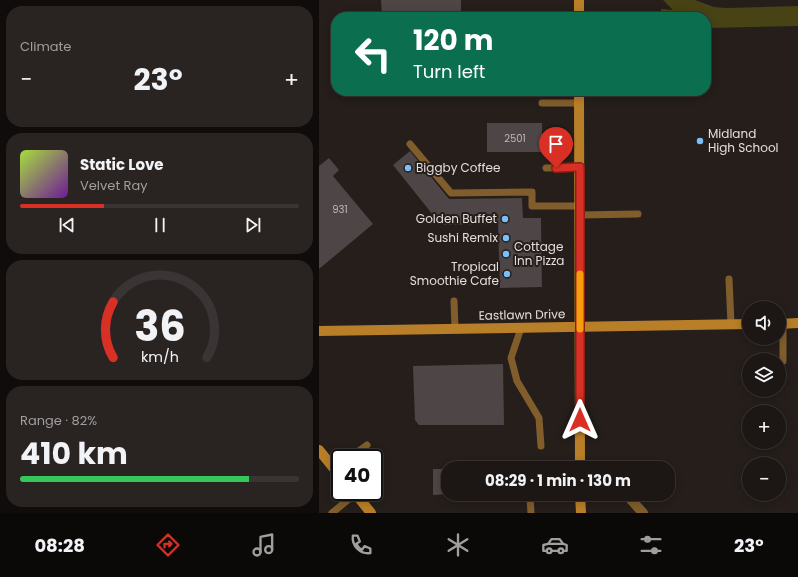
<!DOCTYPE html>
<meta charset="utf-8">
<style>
body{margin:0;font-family:Poppins,sans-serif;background:#292322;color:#f1f3f6;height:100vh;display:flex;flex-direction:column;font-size:15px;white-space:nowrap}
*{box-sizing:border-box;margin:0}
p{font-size:13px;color:#a09fa0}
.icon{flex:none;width:22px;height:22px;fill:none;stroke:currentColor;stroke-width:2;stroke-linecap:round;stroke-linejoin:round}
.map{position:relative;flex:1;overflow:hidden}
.panel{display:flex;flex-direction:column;gap:6px;padding:6px;background:#0f0c0b;width:319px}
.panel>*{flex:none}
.top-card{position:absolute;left:12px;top:12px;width:380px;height:84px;border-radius:16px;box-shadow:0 2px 10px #0003,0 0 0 1px #3a3534;background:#0b6e4f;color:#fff;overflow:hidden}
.controls{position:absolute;left:423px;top:301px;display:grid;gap:8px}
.controls a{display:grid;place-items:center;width:44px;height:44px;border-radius:50%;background:#1c1614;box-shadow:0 2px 10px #0003,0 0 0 1px #3a3534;font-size:20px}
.speed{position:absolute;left:12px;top:449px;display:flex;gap:8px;font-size:20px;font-weight:700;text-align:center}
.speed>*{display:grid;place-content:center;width:52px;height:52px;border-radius:50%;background:#1c1614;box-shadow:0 2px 10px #0003,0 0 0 1px #3a3534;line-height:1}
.speed .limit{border:2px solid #111;border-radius:6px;background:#fff;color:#111}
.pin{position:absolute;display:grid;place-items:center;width:34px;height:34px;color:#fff;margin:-41px -17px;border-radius:50% 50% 50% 0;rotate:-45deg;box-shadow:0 0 4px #0007}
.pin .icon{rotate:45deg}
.me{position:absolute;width:44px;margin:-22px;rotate:0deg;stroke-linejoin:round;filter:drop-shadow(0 0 3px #0008)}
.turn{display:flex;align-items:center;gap:14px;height:84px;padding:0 16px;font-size:18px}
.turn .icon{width:52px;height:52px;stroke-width:2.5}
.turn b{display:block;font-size:28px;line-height:34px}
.big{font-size:30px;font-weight:700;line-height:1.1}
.panel .widget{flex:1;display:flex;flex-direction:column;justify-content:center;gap:6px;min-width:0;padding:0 14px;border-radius:16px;background:#292322}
.panel .dial{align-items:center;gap:0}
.dial svg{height:104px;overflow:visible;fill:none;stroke:#3a3534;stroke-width:7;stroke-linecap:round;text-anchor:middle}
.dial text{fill:#f1f3f6;stroke:none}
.song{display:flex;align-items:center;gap:12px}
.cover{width:48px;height:48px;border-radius:6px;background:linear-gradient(135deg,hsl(80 70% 55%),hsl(280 70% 35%))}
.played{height:4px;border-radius:2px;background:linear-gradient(90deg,#d93025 30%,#3a3534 30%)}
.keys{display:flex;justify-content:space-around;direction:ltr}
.heat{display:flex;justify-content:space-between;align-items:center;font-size:22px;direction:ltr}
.charge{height:6px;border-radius:3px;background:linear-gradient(90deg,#34c759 82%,#3a3534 0)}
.trip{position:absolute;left:122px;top:461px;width:234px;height:40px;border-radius:16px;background:#1c1614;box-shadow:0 2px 10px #0003,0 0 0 1px #3a3534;font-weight:700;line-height:40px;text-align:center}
.dock{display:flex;height:64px;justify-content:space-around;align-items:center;background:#0b0908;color:#a09fa0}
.dock .icon{width:28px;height:28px}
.dock .current{color:#d93025}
.dock b{font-size:18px;color:#f1f3f6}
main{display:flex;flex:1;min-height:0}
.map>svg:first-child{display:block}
.green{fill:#484315}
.building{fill:#4e4546}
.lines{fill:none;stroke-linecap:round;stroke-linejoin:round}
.lane{stroke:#815d2c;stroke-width:7}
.street{stroke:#815d2c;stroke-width:10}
.secondary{stroke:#b97f28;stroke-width:10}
.route-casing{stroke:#8d1f18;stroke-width:10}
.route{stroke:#d93025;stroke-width:7}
.slow{stroke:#f59e0b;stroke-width:7}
.poi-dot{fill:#7abff8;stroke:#251e1b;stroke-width:1.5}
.labels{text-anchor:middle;stroke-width:4;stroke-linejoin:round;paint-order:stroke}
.number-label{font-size:10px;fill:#beb8b6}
.poi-label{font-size:12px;fill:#e3dedc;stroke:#251e1b;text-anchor:start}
.street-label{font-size:12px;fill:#e3dedc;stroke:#251e1b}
</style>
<main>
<section class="panel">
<div class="widget"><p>Climate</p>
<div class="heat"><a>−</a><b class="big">23°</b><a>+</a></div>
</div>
<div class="widget">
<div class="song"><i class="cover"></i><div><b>Static Love</b><p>Velvet Ray</p></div></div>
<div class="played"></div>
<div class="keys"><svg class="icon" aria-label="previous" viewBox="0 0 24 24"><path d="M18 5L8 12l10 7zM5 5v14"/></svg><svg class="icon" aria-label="pause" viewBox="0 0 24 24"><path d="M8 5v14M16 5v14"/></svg><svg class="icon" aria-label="next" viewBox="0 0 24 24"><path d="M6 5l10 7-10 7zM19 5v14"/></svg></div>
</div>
<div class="widget dial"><svg viewBox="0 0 100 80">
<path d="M14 69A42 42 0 1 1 86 69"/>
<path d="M14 69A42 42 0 0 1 14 26" stroke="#d93025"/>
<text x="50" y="56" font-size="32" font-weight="700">36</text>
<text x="50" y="72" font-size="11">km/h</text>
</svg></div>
<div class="widget"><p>Range · 82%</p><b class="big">410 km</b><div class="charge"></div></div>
</section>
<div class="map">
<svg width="479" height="513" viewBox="0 0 479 513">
<rect width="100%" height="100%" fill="#251e1b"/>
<!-- green -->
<path class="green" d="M344 0H376L395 7 407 8 479 6V26L387 28V17H342V9L354 10Z"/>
<!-- building -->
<g class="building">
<path d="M62 0H142V17H63Z"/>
<rect x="168" y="123" width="55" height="29"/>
<path d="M91 151 130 199 203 198 204 218H222L223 287 181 288 179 224 122 225 74 165Z"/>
<path d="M10 158 20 170 14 176 54 224 0 269V166Z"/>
<path d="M184 364 185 425H100L96 420 94 366Z"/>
<path d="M114 469H129V494L114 495Z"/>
</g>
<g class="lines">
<!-- lane -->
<g class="lane">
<path d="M223 103H260"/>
<path d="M91 144 132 193 213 192V206H261"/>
<path d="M227 168 261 167"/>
<path d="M261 215 319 214"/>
<path d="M410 279 412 324"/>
<path d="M135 301 136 329"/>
<path d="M464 324V361"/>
<path d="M202 328 192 358 198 381 220 418 222 446"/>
<path d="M30 458 48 445"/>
<path d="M211 497 212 513"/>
<path d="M13 513 36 494"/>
</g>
<!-- street -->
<path class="street" d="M307 494 324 513"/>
<!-- secondary -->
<g class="secondary">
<path d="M260 17V0"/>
<path d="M260 91 261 468"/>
<path d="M460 324 479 323"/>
<path d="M0 331 430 324"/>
<path d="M0 450 21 476"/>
<path d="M35 492 52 513"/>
<path d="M261 494 262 513"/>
</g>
</g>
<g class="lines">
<!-- route casing -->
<g class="route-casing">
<path id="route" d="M237 168 261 167V420"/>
</g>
<!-- route -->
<use href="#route" class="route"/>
<!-- slow -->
<path class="slow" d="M261 274V329"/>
</g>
<!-- markers -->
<g class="poi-dot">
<circle cx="381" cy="141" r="4"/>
<circle cx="89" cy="168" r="4"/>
<circle cx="186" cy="219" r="4"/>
<circle cx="187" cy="238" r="4"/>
<circle cx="187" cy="254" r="4"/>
<circle cx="188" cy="274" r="4"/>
</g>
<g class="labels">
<!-- number labels -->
<g class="number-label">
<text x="196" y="142">2501</text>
<text x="21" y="213">931</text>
</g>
<!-- poi labels -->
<g class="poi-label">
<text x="389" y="138">Midland<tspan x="389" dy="14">High School</tspan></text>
<text x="97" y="172">Biggby Coffee</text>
<text x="178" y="223" text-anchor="end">Golden Buffet</text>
<text x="179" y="242" text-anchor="end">Sushi Remix</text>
<text x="195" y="251">Cottage<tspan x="195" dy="14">Inn Pizza</tspan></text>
<text x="180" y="271" text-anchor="end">Tropical<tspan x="180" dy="14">Smoothie Cafe</tspan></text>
</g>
<!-- street labels -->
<g class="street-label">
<text transform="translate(203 315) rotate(-1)" y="4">Eastlawn Drive</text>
</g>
</g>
</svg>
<div class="controls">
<a><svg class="icon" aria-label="sound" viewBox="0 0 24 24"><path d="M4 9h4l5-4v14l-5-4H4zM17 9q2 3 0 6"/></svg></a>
<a><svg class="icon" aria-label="layers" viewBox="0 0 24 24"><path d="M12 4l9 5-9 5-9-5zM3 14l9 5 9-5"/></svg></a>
<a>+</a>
<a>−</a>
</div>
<div class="speed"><div class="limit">40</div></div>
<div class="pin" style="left:237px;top:168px;background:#d93025"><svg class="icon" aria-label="arrive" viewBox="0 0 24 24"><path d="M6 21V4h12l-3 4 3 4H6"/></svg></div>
<svg class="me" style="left:261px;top:420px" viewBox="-20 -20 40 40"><path d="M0-17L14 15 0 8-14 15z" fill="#d93025" stroke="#fff" stroke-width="4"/></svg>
<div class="trip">08:29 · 1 min · 130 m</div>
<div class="top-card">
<div class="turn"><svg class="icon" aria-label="left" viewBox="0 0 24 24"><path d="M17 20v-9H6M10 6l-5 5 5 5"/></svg><div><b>120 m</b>Turn left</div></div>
</div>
</div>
</main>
<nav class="dock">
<b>08:28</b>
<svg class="icon current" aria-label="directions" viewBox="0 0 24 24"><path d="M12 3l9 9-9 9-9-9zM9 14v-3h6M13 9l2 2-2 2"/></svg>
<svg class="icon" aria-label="music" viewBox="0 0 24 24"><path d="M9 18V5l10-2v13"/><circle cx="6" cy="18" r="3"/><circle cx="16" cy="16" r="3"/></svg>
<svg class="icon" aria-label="phone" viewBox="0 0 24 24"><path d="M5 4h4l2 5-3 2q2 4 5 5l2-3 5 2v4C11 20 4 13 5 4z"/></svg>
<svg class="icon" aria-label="climate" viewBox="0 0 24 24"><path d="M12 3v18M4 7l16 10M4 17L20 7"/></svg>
<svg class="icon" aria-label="car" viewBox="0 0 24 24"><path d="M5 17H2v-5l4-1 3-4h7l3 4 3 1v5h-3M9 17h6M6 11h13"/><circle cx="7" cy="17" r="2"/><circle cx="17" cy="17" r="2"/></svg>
<svg class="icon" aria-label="filters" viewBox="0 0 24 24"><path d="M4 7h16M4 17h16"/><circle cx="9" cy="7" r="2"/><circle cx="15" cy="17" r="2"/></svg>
<b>23°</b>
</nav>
